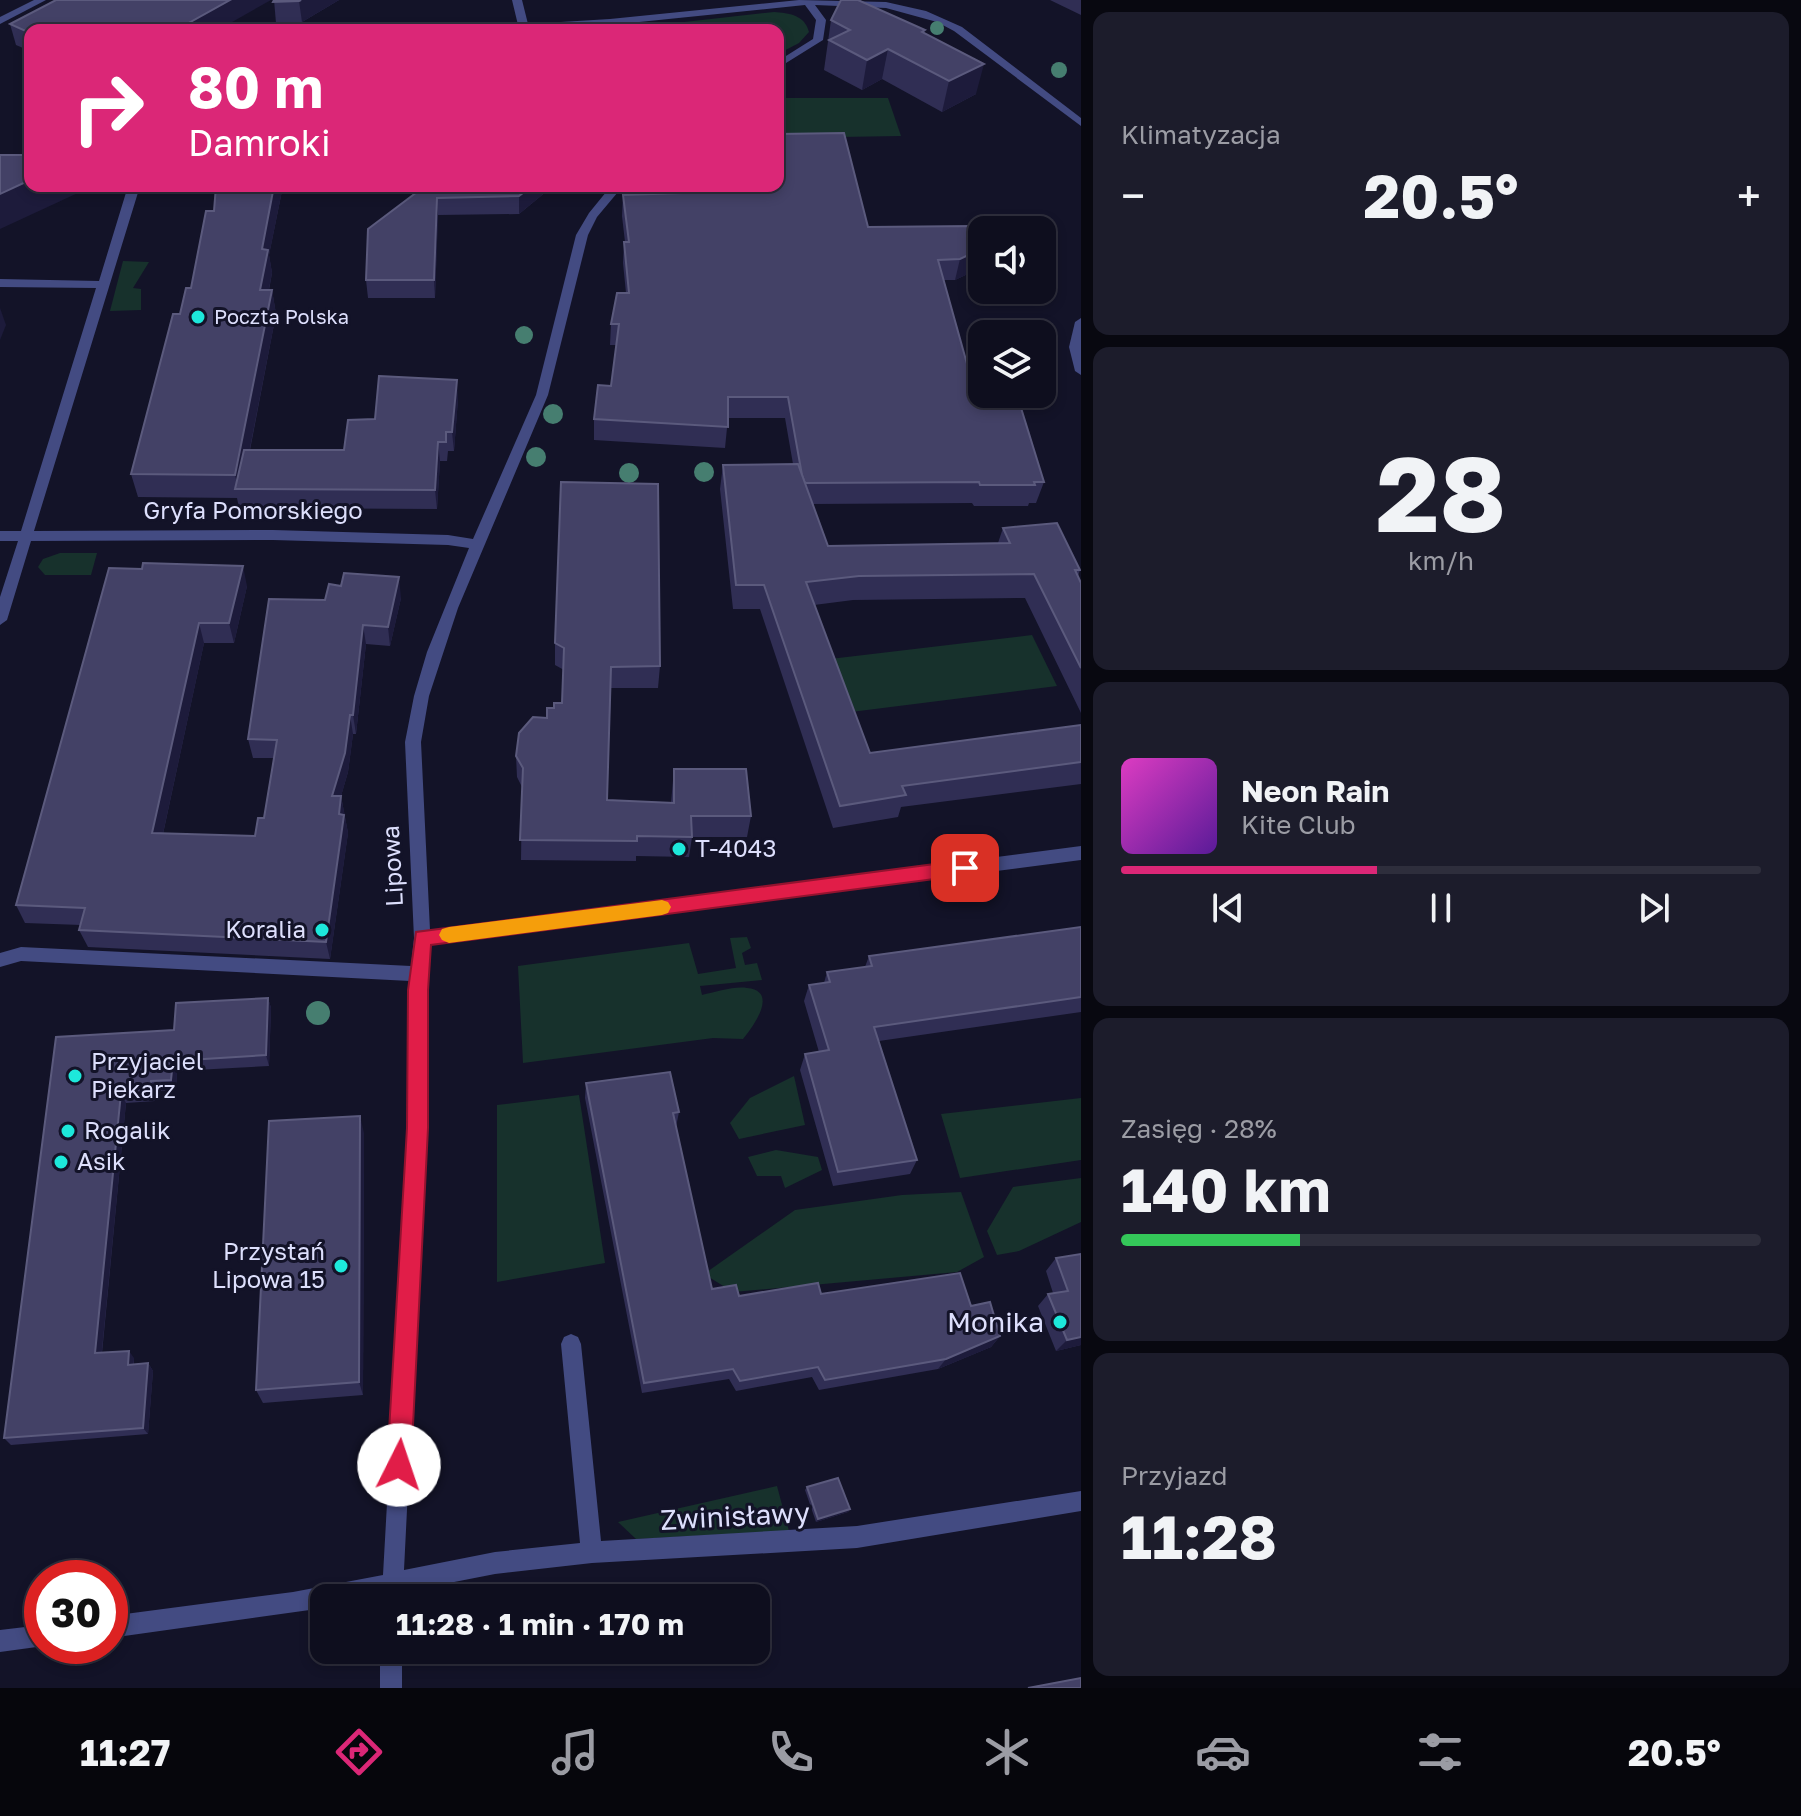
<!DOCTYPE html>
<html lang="pl">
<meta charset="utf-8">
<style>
body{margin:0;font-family:"Golos Text",sans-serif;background:#1c1c2b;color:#f1f3f6;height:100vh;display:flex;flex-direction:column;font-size:30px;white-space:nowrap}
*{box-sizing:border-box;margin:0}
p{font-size:26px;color:#9b9ca4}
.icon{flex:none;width:44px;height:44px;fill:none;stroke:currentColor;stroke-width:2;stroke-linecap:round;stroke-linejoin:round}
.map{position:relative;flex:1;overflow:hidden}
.side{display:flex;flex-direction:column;gap:12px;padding:12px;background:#080810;width:720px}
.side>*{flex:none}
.banner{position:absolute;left:24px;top:24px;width:760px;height:168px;border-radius:16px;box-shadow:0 4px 12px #0003,0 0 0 2px #2e2e3c;background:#db2777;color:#fff;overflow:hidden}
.buttons{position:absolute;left:968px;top:216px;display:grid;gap:16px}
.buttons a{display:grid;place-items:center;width:88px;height:88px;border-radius:16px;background:#0e0e1e;box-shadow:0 4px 12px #0003,0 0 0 2px #2e2e3c;font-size:40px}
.speed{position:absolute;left:24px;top:1560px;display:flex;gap:16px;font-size:40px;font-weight:700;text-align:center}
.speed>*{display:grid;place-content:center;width:104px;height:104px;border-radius:50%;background:#0e0e1e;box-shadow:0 4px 12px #0003,0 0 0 2px #2e2e3c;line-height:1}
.speed .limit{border:12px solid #d22;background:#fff;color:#111}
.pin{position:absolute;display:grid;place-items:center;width:68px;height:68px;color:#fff;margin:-34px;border-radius:16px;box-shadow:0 4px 12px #0006}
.me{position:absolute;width:88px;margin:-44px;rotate:4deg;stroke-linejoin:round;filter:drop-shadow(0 0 6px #0008)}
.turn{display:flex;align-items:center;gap:28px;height:168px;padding:0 32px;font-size:36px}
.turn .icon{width:104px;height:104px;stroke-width:2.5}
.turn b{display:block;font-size:56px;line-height:68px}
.big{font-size:60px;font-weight:700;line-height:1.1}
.side .card{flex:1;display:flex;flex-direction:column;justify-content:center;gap:12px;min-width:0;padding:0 28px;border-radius:16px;background:#1c1c2b}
.side .dial{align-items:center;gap:0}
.dial b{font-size:104px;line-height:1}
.song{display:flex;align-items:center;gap:24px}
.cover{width:96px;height:96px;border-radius:12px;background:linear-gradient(135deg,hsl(310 70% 55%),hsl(270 70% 35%))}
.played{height:8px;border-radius:4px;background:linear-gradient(90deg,#db2777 40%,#2e2e3c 40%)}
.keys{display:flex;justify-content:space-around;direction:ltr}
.heat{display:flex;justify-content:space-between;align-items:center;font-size:44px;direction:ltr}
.charge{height:12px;border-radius:6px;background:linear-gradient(90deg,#34c759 28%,#2e2e3c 0)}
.trip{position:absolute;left:310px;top:1584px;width:460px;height:80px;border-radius:16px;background:#0e0e1e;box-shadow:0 4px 12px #0003,0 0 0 2px #2e2e3c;font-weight:700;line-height:80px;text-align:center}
.menu{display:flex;height:128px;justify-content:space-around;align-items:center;background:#06060c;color:#9b9ca4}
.menu .icon{width:56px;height:56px}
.menu .on{color:#db2777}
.menu b{font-size:36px;color:#f1f3f6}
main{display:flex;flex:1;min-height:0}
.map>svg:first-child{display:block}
.green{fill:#17312c}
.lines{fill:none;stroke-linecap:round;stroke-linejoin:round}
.lane{fill:#434b82;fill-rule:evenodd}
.street{fill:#434b82;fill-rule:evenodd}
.tree{fill:#467e70}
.wall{fill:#302e54}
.shaded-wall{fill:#1d1b3b}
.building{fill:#434166;stroke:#5b5a7d;stroke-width:2}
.route{fill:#e11d48;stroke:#92132f;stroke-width:2}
.slow{fill:#f59e0b}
.poi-dot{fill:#1de8db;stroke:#131328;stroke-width:3}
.labels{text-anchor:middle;stroke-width:6;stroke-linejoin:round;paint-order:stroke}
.far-poi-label{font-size:20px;fill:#dddffc;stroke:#131328;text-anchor:start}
.street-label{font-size:24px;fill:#dddffc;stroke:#131328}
.poi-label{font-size:24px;fill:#dddffc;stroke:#131328;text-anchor:start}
.near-poi-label{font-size:28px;fill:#dddffc;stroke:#131328;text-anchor:end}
.near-street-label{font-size:28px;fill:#dddffc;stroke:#131328}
</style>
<main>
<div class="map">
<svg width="1081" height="1688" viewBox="0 0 1081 1688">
<rect width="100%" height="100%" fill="#131328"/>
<!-- green -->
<g class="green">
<path d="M774 12C789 13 805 15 809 32L799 43 778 54V30L631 28Z"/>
<path d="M778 98H888L901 136 778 138Z"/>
<path d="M123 261 149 262 133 288 141 289V310L110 311Z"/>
<path d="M60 553H97L91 575H45L38 567 43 559Z"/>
<path d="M1032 635 1057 686 851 712 830 659Z"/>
<path d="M747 937 751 948 742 953 745 965 757 963 762 980 700 986 702 995C716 992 734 986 747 988 780 991 752 1028 743 1039L713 1038 523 1063 518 966 689 943 698 974 736 968 730 938Z"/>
<path d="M794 1076 805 1125 739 1139 730 1123 750 1098Z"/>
<path d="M579 1095 605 1263 497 1282V1105Z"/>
<path d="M1081 1098V1160L960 1178 941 1114Z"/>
<path d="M776 1150 818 1157 822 1170 785 1188 781 1176H757L748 1157Z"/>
<path d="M1081 1178V1222L1019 1251 997 1255 987 1231 1013 1187Z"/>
<path d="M961 1192 984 1257 957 1272 733 1292 704 1274 795 1210 902 1195Z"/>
<path d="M777 1486 789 1531 636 1539 618 1522Z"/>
</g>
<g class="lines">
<!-- lane -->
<path class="lane" d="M607 20H613L623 30H612L605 22Z"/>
<!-- street -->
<g class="street">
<path d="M34 0H46L0 24V17Z"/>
<path d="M512 0H522L528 24 610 19 799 0 886 2 926 11 962 27 1081 118V126L954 31 937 22 886 8 815 5 826 20 823 40 778 68V61L813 39 816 20 805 5 610 25 477 30 482 27 518 25Z"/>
<path d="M128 186H140L34 531 273 530 448 535 473 539 536 395 576 235 589 213 611 186H623L597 217 588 235 548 395 458 608 429 696 421 742 430 930 1081 846V860L430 944 427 990 426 1128 404 1570 495 1552 580 1543 561 1344 564 1337 571 1334 578 1337 581 1344 601 1541 857 1526 1081 1491V1511L857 1548 592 1563 495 1574 403 1592V1598H324V1608L110 1638V1616L293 1592 383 1575 408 1128 410 981 21 961 0 967V953L21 947 411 966 414 938 405 742 414 696 427 652 469 548 448 545 273 540 31 541 7 620 0 625V597L18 541H0V531H21L96 288 0 287V279L99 281Z"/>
<path d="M1081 318V375L1075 371 1069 347 1075 322Z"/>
<path d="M42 1625V1646H44L0 1652V1630Z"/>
<rect x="380" y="1650" width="22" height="38"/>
</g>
</g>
<!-- trees -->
<g class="tree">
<circle cx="937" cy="28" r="7"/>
<circle cx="1059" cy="70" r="8"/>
<circle cx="524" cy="335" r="9"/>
<circle cx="553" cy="414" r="10"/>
<circle cx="536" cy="457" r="10"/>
<circle cx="704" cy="472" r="10"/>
<circle cx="629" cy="473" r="10"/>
<circle cx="318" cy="1013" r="12"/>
</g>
<!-- wall -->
<g class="wall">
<path d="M274 0H339L302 22 276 23Z"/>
<path d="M1050 0H1081V15Z"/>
<path d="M831 20 925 30 924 34 976 94 942 112 882 79 862 90 824 70Z"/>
<path d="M10 24 30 30V51L16 45Z"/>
<path d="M216 186H283L269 255 272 273 269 290H272L276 314 250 450H344L375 419 458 399 454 451H448L447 461H440L437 509 239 508 237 498 138 497 131 474 180 314 191 288 214 211Z"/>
<path d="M425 186H553L519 214 438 215 435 298H368L366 280Z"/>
<path d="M676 186H778L868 227 972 226 974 271 955 280H944L976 396 1044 482 1036 503H1029L1028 506H974L972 503 812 504 828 546 998 543 1003 528 1080 570 1078 576 1081 583V713L1025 598 853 600 814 605 870 753 1081 725V784L901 807 898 817 833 828 760 609H733L720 489 723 465 793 464 785 418H728L725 448 594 440V419L611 386 616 345H610L611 324 626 293 623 263 624 242H625L622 216 623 195 677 194Z"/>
<path d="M109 568 247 586 234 643H204L163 834 255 836 264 818 274 758H253L248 739 325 600 401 598 390 646 366 644 356 734H353L348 772 341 796 348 833 330 959 88 947 79 930 81 925 25 923 16 905Z"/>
<path d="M555 643 660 666 658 688H611L607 800 671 803 674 769 751 816 747 837H692L689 857 636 856V861L521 860 522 787 517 777 516 756 554 708 562 703 564 670 555 665Z"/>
<path d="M1081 927V1012L879 1041 917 1160 910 1174 833 1186 800 1070 805 1054 819 1052 804 1001 809 985 824 983 827 972 865 967 869 956Z"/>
<path d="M268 998 271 1008 269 1066 177 1071 176 1090 156 1091 155 1101 126 1103 102 1353 134 1358V1364L148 1363 153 1371 148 1434 11 1445 4 1438 56 1037 174 1030Z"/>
<path d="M586 1083 679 1112 676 1127 712 1289 739 1296 821 1294 971 1306 1000 1336 991 1347 938 1369 819 1390 812 1377 736 1391 729 1379 642 1393 585 1098Z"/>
<path d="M364 1133 363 1395 263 1403 256 1390Z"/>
<path d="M1081 1254V1345L1056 1351 1038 1306 1048 1294 1053 1293 1046 1271 1056 1258Z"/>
<path d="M807 1487 850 1509 848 1512 816 1522 805 1490Z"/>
</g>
<!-- shaded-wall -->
<g class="shaded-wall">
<path d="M230 0H271L218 30H176Z"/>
<path d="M301 0H339L302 22 299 1Z"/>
<path d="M888 49 882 79 862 90 867 60Z"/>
<path d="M984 64 976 94 942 112 949 81Z"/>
<path d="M30 180V186H93L0 229V194Z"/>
<path d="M274 186H283L269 255 272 273 264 314 260 290 262 249Z"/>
<path d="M532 186H553L519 214V196Z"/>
<path d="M437 198 438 215 435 298 434 280Z"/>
<path d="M979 250 974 271 955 280 960 259Z"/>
<path d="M272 290 276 314 242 489H238L235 475Z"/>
<path d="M0 308 6 325 0 340Z"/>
<path d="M457 380 458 399 454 451 452 432Z"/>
<path d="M438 442 440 461 437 509 435 490Z"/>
<path d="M243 566 247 586 234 643 229 623Z"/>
<path d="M399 577 401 598 390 646 388 627Z"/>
<path d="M199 623 204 643 159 852 152 833Z"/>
<path d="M363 625 366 644 356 734 353 715Z"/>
<path d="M350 715 353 734 348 772 341 796 348 833 330 959 326 942 332 796Z"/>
<path d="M268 998 271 1008 269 1066 266 1055Z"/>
<path d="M173 1061 177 1071 176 1090 171 1080Z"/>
<path d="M151 1081 156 1091 155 1101 150 1091Z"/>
<path d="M121 1093 126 1103 101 1360 95 1353Z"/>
<path d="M360 1116 364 1133 363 1395 359 1382Z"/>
<path d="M1000 1336 991 1347 938 1369 946 1359Z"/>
<path d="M1081 1337V1345L1056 1351 1067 1340Z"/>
<path d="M129 1351 134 1358 133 1372 128 1365Z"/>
<path d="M148 1363 153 1371 148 1434 143 1428Z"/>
<path d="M850 1509 848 1512 816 1522 818 1519Z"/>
</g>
<!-- building -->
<g class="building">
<path d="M56 0H230L176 30H30V33L10 24Z"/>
<path d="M274 0H301L299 1 273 2Z"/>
<path d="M841 0H858L925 30 922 32 984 64 949 81 888 49 867 60 829 40 850 30 831 20Z"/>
<path d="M844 133 868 227 972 226 979 250 960 259 938 260 976 396 1017 395 1044 482H1034L1035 485H980L979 482 805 483 802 475 788 397H728V427L594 419 598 385 611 386 619 324H611L617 293H629L624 242H629L623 195 682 193 681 186H778V134Z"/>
<path d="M0 155H30V180L0 194Z"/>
<path d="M216 186H274L262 249 268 250 260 290H272L235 475 131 474 173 314H180L186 288H191L206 211H214Z"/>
<path d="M425 186H532L519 196 437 198 434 280H366L368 229Z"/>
<path d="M379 376 457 380 452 432H446V442H438L435 490 235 489 244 450H344L348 420 375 419Z"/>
<path d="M798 464 828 546 1010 543 1003 528 1057 523 1080 570H1075L1081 583V668L1034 574 859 576 806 582 870 753 1081 725V762L902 786 906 795 840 806 764 585H736L723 465Z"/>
<path d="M561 482 658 484 660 666 611 667 607 800 674 803V769H746L751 816H691L692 837 637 836V841L520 840 523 768 516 756 519 733 533 717 547 718V708H554V703H562L564 648 555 643Z"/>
<path d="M143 563 243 566 229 623H199L152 833 255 836 258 818H264L277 740 248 739 269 599 325 600 329 584 341 586 344 573 399 577 388 627 363 625 353 715H350L345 753 332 796H341L339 814 344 815 326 942 79 930 85 908 16 905 109 568 142 569Z"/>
<path d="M1081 927V997L874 1027 917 1160 838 1172 805 1054 829 1050 809 985 830 982 827 972 872 966 869 956Z"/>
<path d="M268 998 266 1055 173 1061 171 1080 151 1081 150 1091 121 1093 95 1353 129 1351 128 1365 148 1363 143 1428 4 1438 56 1037 174 1030 176 1003Z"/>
<path d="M670 1072 679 1112 673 1113 712 1289 736 1285 739 1296 818 1283 821 1294 960 1273 971 1306 990 1302 1000 1336 946 1359 825 1380 818 1367 740 1381 733 1369 644 1383 586 1083Z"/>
<path d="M360 1116 359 1382 256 1390 269 1121Z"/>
<path d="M1081 1254V1337L1067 1340 1048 1294 1068 1291 1056 1258Z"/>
<path d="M838 1478 850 1509 818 1519 807 1487Z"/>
<path d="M1081 1678V1688H1028Z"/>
</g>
<!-- route -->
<path class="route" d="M965 860 972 862 974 868 972 873 965 875 431 945 428 990V1128L411 1465 407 1473 399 1476 391 1473 387 1465 407 1128 408 990 416 932Z"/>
<!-- slow -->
<path class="slow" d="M662 900 668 902 671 907 668 913 662 915 449 943 442 940 439 935 442 929 449 927Z"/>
<!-- markers -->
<g class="poi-dot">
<circle cx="198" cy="317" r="8"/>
<circle cx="679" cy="849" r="8"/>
<circle cx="322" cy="930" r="8"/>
<circle cx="75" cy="1076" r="8"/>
<circle cx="68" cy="1131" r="8"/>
<circle cx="61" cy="1162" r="8"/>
<circle cx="341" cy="1266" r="8"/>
<circle cx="1060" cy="1322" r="8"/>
</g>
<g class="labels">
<!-- far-poi labels -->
<g class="far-poi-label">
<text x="214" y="324">Poczta Polska</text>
</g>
<!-- street labels -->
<g class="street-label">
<text x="253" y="519">Gryfa Pomorskiego</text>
<text transform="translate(393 866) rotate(-93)" y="8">Lipowa</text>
</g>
<!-- poi labels -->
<g class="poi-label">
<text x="695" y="857">T-4043</text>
<text x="306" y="938" text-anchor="end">Koralia</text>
<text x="91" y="1070">Przyjaciel<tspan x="91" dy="28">Piekarz</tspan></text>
<text x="84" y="1139">Rogalik</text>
<text x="77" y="1170">Asik</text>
<text x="325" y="1260" text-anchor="end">Przystań<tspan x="325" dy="28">Lipowa 15</tspan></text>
</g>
<!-- near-poi labels -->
<g class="near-poi-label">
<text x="1044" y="1332">Monika</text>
</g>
<!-- near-street labels -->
<g class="near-street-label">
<text transform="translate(735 1516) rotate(-3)" y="10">Zwinisławy</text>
</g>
</g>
</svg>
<div class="buttons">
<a><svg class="icon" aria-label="sound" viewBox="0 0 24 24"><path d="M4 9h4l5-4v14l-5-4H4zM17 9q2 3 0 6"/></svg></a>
<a><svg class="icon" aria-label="layers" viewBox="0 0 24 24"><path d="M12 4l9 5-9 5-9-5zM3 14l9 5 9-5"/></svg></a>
</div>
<div class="speed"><div class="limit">30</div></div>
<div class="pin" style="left:965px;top:868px;background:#d93025"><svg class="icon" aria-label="arrive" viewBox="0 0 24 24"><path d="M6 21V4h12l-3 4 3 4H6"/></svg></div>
<svg class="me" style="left:399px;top:1465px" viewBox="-20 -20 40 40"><circle r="19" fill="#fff"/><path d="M0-13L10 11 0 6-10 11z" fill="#e11d48"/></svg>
<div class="trip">11:28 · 1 min · 170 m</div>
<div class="banner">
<div class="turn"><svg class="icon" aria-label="right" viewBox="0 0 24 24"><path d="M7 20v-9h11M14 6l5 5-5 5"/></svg><div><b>80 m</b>Damroki</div></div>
</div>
</div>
<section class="side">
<div class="card"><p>Klimatyzacja</p>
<div class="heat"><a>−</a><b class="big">20.5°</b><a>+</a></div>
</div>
<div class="card dial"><b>28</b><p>km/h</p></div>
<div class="card">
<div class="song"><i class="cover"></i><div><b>Neon Rain</b><p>Kite Club</p></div></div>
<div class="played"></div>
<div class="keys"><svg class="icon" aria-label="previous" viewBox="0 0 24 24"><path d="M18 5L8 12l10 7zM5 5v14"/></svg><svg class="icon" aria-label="pause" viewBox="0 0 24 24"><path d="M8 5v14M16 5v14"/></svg><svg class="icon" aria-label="next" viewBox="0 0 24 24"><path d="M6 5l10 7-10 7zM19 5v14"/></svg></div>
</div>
<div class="card"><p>Zasięg · 28%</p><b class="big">140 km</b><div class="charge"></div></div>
<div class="card"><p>Przyjazd</p><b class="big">11:28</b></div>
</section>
</main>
<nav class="menu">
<b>11:27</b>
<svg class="icon on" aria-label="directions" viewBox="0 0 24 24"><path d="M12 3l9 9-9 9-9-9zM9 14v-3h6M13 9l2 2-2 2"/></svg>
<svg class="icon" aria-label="music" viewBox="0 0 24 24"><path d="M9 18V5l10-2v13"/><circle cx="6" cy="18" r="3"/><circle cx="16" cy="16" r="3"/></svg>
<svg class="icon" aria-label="phone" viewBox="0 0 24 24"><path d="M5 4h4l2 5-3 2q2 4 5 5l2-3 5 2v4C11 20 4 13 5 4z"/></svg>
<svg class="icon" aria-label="climate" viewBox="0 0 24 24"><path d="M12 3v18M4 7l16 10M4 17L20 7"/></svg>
<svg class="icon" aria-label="car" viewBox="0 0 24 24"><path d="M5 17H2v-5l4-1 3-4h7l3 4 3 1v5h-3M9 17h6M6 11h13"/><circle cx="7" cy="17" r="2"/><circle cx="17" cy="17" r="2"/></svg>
<svg class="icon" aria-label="filters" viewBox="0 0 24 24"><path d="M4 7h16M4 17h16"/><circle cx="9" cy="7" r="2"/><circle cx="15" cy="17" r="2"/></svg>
<b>20.5°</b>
</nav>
